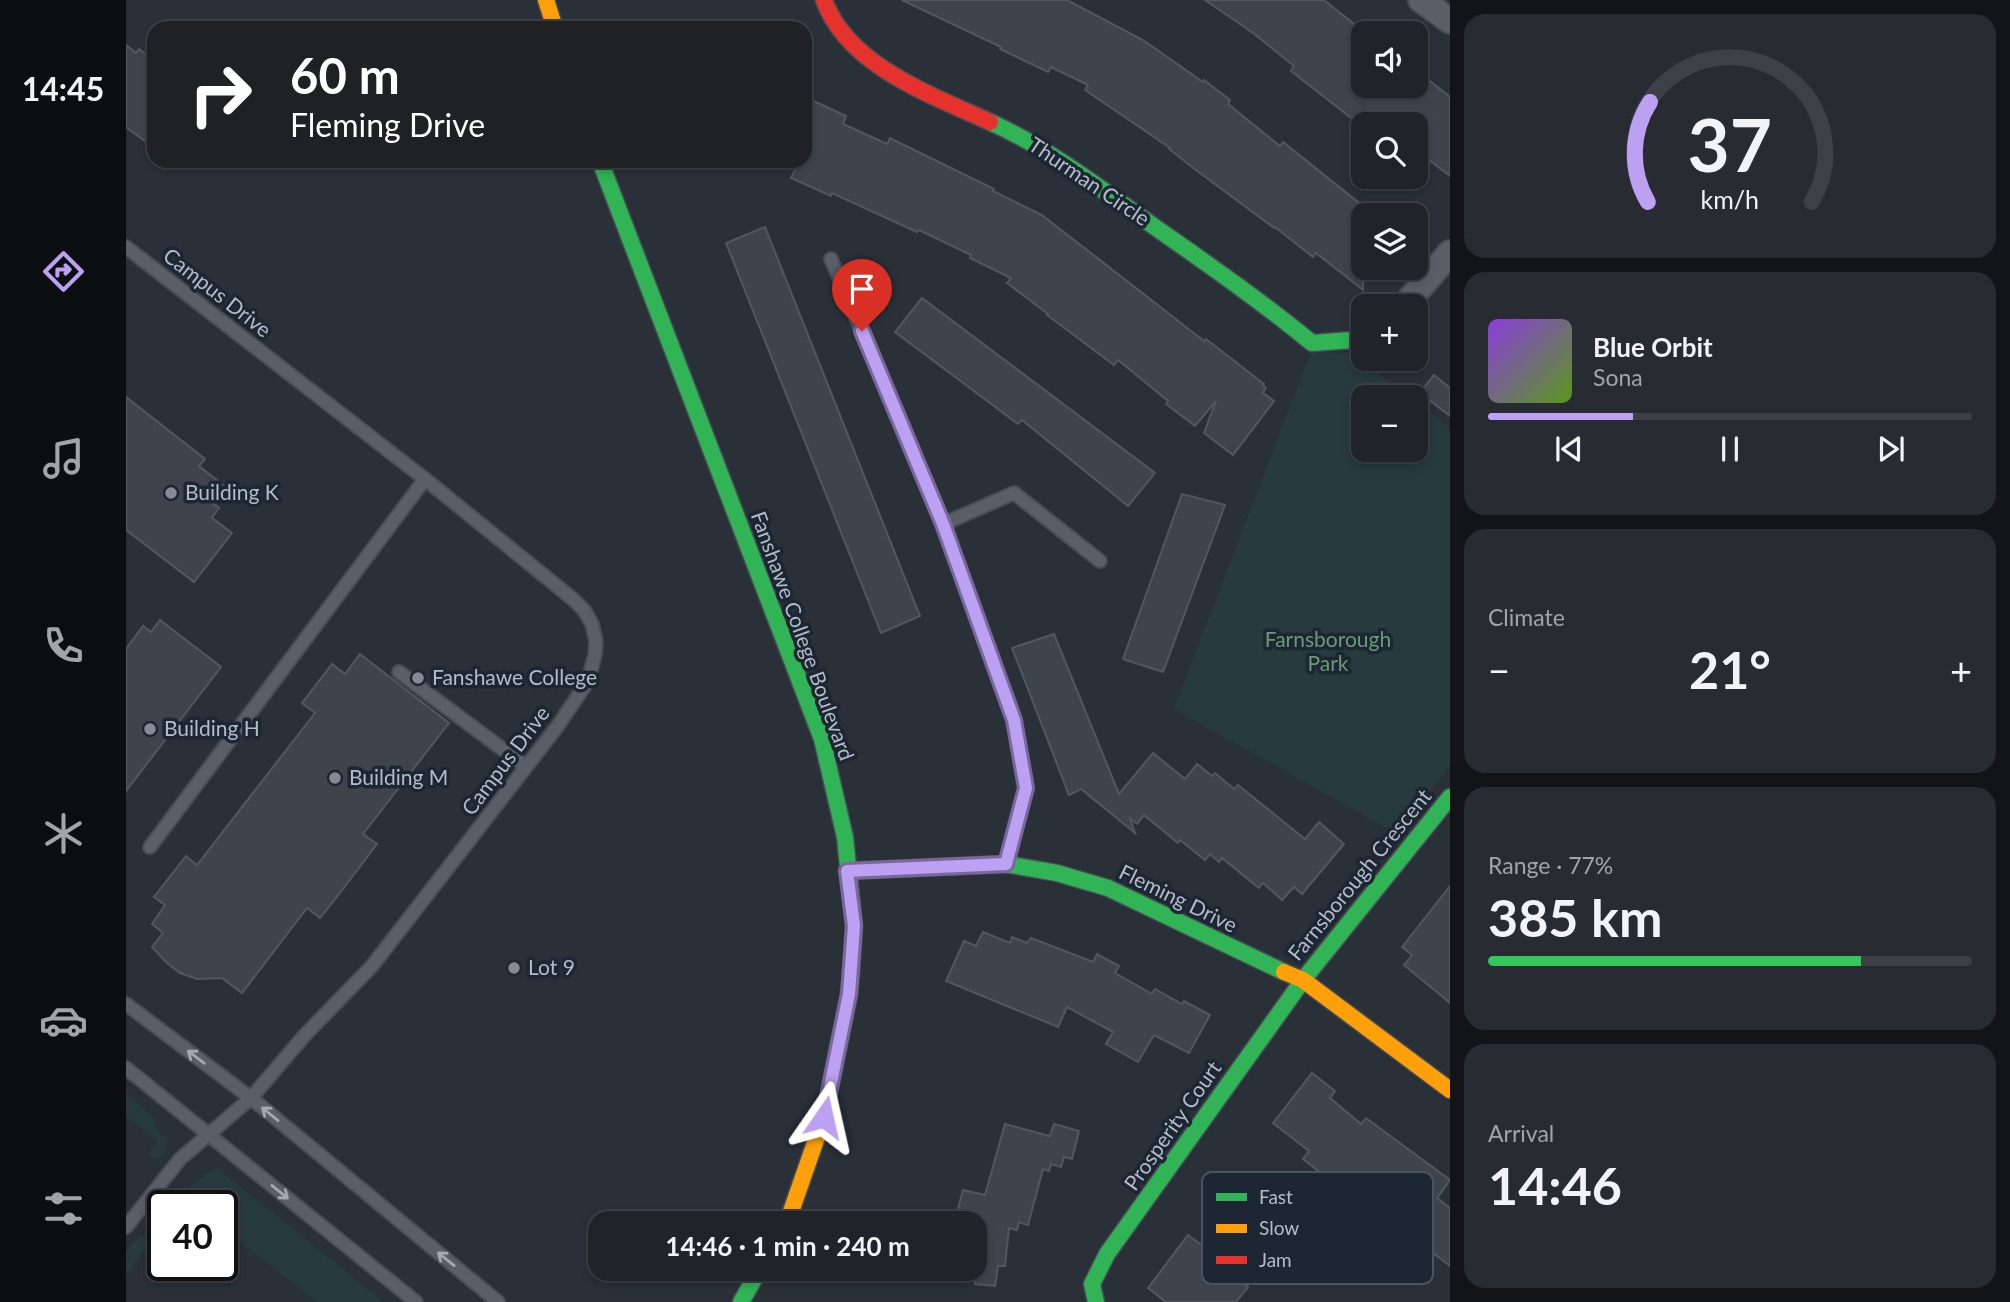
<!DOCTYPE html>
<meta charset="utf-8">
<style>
body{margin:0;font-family:Lato,sans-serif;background:#282c32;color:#f1f3f6;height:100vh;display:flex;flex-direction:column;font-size:26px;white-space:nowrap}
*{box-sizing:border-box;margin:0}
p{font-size:23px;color:#a2a4a8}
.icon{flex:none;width:38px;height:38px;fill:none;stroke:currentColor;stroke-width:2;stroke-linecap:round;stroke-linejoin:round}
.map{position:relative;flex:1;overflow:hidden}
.panel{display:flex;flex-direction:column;gap:14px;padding:14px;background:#121417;width:560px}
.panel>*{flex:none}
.hud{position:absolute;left:21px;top:21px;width:665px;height:147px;border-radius:21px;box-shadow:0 4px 10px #0003,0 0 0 2px #3d4147;background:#202124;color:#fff;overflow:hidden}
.controls{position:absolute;left:1225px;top:21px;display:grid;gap:14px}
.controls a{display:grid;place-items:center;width:77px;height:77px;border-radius:14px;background:#20242a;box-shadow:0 4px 10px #0003,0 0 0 2px #3d4147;font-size:35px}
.speed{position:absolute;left:21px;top:1190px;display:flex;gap:14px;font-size:35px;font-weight:700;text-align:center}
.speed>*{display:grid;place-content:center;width:91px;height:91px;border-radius:50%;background:#20242a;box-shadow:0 4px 10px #0003,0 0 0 2px #3d4147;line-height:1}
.speed .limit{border:4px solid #111;border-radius:10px;background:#fff;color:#111}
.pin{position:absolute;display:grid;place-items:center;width:60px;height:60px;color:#fff;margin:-72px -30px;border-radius:50% 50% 50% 0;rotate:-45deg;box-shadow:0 0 7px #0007}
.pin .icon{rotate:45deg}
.me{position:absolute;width:77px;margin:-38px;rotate:11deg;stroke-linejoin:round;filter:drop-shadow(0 0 5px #0008)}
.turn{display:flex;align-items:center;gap:24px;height:147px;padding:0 28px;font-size:32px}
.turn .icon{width:91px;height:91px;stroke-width:2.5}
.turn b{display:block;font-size:49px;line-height:60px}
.big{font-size:52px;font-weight:700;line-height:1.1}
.panel .card{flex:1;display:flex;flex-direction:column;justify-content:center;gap:10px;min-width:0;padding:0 24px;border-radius:21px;background:#282c32}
.panel .dial{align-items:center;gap:0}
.dial svg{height:182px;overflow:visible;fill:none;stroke:#3d4147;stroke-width:7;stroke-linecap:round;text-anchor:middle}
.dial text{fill:#f1f3f6;stroke:none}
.song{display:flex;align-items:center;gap:21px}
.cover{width:84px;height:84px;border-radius:10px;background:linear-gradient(135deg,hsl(270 70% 55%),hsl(90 70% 35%))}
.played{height:7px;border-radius:4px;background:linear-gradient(90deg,#bca0f2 30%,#3d4147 30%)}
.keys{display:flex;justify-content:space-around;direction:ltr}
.heat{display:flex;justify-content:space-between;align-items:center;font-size:38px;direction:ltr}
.charge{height:10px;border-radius:5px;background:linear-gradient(90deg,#34c759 77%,#3d4147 0)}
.trip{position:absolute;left:462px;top:1211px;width:399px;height:70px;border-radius:21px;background:#20242a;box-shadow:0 4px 10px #0003,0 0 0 2px #3d4147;font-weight:700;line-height:70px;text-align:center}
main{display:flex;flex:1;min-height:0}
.menu{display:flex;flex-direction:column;width:126px;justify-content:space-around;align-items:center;background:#0d0e11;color:#a2a4a8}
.menu .icon{width:49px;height:49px}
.menu .on{color:#bca0f2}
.menu b{font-size:32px;color:#f1f3f6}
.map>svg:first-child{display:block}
.green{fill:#273a3e}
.building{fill:#3f444c;stroke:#52575f;stroke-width:2}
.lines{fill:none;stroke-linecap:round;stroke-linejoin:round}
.lane-casing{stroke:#484c55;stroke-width:16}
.street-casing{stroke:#484c55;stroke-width:28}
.fast-casing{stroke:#484c55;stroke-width:19}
.slow-casing{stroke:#484c55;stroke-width:19}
.jam-casing{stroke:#484c55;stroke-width:19}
.lane{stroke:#5a5e66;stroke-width:12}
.street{stroke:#5a5e66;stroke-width:24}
.fast{stroke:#30b455;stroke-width:16}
.slow{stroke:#ff9f0a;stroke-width:16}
.jam{stroke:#e5322d;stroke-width:16}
.oneway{stroke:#a2a9b5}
.route-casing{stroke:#7a689d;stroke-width:18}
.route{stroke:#bca0f2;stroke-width:12}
.poi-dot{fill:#848b96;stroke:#1d2633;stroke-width:2.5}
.labels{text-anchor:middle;stroke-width:7;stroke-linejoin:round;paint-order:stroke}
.street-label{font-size:21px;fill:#b4bcc9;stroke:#1d2633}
.poi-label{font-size:21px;fill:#b4bcc9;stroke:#1d2633;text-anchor:start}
.park-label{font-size:21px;fill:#6b9a76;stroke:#1d2633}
.key{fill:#1d2633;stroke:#4a5360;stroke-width:2}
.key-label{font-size:19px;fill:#b4bcc9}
</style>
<main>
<nav class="menu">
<b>14:45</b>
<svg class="icon on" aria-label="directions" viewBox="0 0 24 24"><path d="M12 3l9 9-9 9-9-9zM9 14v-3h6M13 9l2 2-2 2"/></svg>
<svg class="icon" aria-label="music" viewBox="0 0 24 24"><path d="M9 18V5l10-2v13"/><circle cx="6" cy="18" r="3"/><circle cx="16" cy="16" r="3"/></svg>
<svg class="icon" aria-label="phone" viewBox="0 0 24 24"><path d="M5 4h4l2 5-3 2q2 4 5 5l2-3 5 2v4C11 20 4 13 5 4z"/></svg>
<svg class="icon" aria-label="climate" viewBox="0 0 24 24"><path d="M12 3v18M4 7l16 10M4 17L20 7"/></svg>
<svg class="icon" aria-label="car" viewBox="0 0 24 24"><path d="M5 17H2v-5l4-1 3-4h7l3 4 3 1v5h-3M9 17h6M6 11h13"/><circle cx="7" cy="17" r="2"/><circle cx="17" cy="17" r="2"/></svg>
<svg class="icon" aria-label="filters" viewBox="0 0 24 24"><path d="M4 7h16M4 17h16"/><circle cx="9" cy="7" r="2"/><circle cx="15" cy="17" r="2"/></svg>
</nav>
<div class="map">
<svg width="1324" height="1302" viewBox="0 0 1324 1302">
<rect width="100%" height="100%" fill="#2a3038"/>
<!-- green -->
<g class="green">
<path d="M1185 352 1237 354V359H1248L1253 374 1284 397H1237V450H1290V402L1324 428V766L1270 833 1048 709Z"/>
<path d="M0 1094 27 1118 34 1136 41 1135C40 1144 40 1154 32 1159L26 1158 23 1153 32 1141 0 1116Z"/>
<path d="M91 1168 258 1302H192L101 1232 96 1237V1206H54C58 1188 75 1176 91 1168Z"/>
<path d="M27 1231V1239L0 1275V1251L13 1238Z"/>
</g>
<!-- building -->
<g class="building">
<path d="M776 0H941L1017 40 1077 82 1078 80 1104 100 1102 104 1154 146 1157 142 1237 206V290L1190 253 1187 257 1149 227 1148 228 1066 167 1043 149 1044 148 959 90 962 85 925 67 922 72 874 49 875 47Z"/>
<path d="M1079 0H1198L1237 31V86H1290V70L1324 97V176L1290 150V124H1233L1165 71 1168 66 1127 33Z"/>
<path d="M0 45 10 53 13 49 28 61V148L0 127Z"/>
<path d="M679 97 720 116 717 124 761 144 764 138 868 189 867 191 916 215 1078 341 1080 339 1138 384 1137 386 1140 388 1137 393 1148 401 1107 455 1078 433 1090 401 1069 426 1040 404 1042 401 992 360 988 365 921 315 922 314 881 283 885 278 844 258 845 255 793 230 791 232 706 193 705 196 665 178 673 161H679Z"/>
<path d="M639 227 794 616 755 633 600 243Z"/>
<path d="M796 298 1029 473 1002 506 896 420 892 424 769 332Z"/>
<path d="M1308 375 1324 388V416L1294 393Z"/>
<path d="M0 397 79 459 73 466 97 485 84 501 93 508 86 518 106 533 68 582 0 530Z"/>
<path d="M1056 494 1099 505 1037 672 997 659Z"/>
<path d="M34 620 95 667 0 791V649L17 626 25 632Z"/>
<path d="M928 634 993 794 1027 753 1059 779 1071 764 1086 776 1089 773 1108 789 1112 785 1179 839 1193 822 1218 844 1176 894 1168 887 1156 900 1137 883 1133 888 1096 858 1093 862 1084 854 1079 860 1054 840 1052 843 1018 815 1011 824 1004 819 1009 833 955 789 943 795 886 648Z"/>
<path d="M234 654 323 723 237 834 251 844 217 889 194 918 181 908 116 993 96 978 71 979 54 973 41 963 26 947 37 933 26 924 39 905 28 897 60 856 71 865 189 713 176 703 206 664 219 674Z"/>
<path d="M1324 886V1003L1278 965 1286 955 1276 947Z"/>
<path d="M857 932 884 943 886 937 901 943 905 938 967 962 971 954 993 966 989 973 1026 994 1029 989 1056 1004 1058 1001 1084 1015 1063 1053 1028 1035 1012 1062 980 1044 987 1032 941 1007 932 1027 820 981 838 941 850 946Z"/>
<path d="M1186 1073 1209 1091 1204 1098 1235 1124 1240 1118 1324 1180 1311 1198 1324 1208V1266L1289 1239 1292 1237 1210 1175 1205 1181 1177 1159 1183 1151 1147 1123Z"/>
<path d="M879 1124 924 1136 928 1124 953 1131 946 1159 938 1157 935 1167 925 1164 923 1171 917 1169 902 1225 893 1222 891 1230 883 1228 879 1266H872L869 1286 849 1284V1223H828L837 1190 859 1195Z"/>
<path d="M1062 1235 1085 1252 1082 1255 1122 1287 1110 1302H1040L1022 1288Z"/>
</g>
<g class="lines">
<!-- lane casing -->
<g class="lane-casing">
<g id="lane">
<path d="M0 247 299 479 448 600 458 610 466 624 470 641 469 655 462 681 431 727 246 966 178 1036 125 1098 54 1159 0 1227"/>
<path d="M705 259 817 524 888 720 900 788 882 860"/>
<path d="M817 524 888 493 974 561"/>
<path d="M273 672 399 766"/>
<path d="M24 847 299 479"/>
<path d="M0 1004 125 1098 372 1302"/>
<path d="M0 1068 290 1302"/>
</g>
</g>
<!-- street casing -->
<g class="street-casing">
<g id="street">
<path d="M1295 0 1324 21"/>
<path d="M1278 306 1324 253"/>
</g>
</g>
<!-- fast casing -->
<g class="fast-casing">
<g id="fast">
<path d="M864 122C922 148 974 188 1026 225 1080 263 1135 301 1186 343L1226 340 1237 334"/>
<path d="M474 161 696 739 719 837 728 926 725 974"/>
<path d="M721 871 880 864 931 873 982 888 1158 972"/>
<path d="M615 1302 634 1269"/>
<path d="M970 1302 966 1284 981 1254 1177 980 1324 797"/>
</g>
</g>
<!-- slow casing -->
<g class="slow-casing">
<g id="slow">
<path d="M420 0 429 28"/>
<path d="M1158 972 1177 980 1324 1090"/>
<path d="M661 1223 698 1117 723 994 725 974"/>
</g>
</g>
<!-- jam casing -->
<g class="jam-casing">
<path id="jam" d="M698 0C721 65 805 95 864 122"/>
</g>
<!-- lane -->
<use href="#lane" class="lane"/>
<!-- street -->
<use href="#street" class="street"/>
<!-- fast -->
<use href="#fast" class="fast"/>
<!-- slow -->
<use href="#slow" class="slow"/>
<!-- jam -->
<use href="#jam" class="jam"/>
</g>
<!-- one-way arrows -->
<defs><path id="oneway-shaft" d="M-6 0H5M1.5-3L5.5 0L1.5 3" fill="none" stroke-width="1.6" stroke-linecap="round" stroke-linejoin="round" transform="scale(1.75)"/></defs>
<g class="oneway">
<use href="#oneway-shaft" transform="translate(70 1057) rotate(-143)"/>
<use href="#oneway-shaft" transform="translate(144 1114) rotate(-141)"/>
<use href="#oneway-shaft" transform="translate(154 1192) rotate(39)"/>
<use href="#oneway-shaft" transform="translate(320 1259) rotate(-141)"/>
</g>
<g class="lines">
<!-- route casing -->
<g class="route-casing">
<path id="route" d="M698 1117 723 994 728 926 721 871 880 864 900 788 888 720 817 524 736 331"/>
</g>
<!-- route -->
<use href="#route" class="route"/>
</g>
<!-- markers -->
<g class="poi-dot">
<circle cx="45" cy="493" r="7"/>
<circle cx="292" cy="678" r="7"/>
<circle cx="24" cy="729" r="7"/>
<circle cx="209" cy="778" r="7"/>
<circle cx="388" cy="968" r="7"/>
</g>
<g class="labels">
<!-- street labels -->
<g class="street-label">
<text transform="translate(963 182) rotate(34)" y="7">Thurman Circle</text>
<text transform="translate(91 293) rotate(38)" y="7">Campus Drive</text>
<text transform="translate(676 636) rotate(70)" y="7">Fanshawe College Boulevard</text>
<text transform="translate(380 761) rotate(-53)" y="7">Campus Drive</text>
<text transform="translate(1234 875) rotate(-51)" y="7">Farnsborough Crescent</text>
<text transform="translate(1052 899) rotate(26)" y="7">Fleming Drive</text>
<text transform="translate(1047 1126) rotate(-55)" y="7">Prosperity Court</text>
</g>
<!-- poi labels -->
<g class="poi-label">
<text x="59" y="500">Building K</text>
<text x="306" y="685">Fanshawe College</text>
<text x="38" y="736">Building H</text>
<text x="223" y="785">Building M</text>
<text x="402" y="975">Lot 9</text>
</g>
<!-- park labels -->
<g class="park-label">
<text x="1202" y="647">Farnsborough<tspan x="1202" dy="24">Park</tspan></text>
</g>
</g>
<!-- legend -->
<rect x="1076" y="1172" width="231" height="112" rx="10" class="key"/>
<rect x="1090" y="1193" width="31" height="8" fill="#30b455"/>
<rect x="1090" y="1224" width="31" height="9" fill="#ff9f0a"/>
<rect x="1090" y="1256" width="31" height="8" fill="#e5322d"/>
<g class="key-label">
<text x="1133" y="1204">Fast</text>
<text x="1133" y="1235">Slow</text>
<text x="1133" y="1267">Jam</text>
</g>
</svg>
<div class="controls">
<a><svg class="icon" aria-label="sound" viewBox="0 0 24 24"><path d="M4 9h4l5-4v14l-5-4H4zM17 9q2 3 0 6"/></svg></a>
<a><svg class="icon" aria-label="search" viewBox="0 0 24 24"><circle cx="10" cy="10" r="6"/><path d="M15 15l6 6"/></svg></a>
<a><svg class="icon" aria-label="layers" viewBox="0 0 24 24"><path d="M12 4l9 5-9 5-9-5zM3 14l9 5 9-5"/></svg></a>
<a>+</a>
<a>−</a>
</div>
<div class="speed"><div class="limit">40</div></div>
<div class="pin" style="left:736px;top:331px;background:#d93025"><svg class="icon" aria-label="arrive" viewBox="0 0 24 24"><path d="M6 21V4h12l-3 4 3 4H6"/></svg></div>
<svg class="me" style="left:698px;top:1117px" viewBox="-20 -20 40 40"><path d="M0-17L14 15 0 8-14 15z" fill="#bca0f2" stroke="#fff" stroke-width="4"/></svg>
<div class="trip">14:46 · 1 min · 240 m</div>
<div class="hud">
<div class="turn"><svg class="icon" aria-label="right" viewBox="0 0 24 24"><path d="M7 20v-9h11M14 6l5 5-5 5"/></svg><div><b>60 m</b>Fleming Drive</div></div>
</div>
</div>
<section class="panel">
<div class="card dial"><svg viewBox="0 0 100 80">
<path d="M14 69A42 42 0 1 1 86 69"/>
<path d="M14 69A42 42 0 0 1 15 25" stroke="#bca0f2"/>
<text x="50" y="56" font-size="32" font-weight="700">37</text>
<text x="50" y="72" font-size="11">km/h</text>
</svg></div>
<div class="card">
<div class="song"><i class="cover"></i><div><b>Blue Orbit</b><p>Sona</p></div></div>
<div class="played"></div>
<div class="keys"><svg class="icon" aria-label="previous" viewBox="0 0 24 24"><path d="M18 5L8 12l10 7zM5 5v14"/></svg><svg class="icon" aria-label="pause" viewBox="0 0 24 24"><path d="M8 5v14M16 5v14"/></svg><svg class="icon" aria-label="next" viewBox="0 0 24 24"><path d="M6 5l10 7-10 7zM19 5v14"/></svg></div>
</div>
<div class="card"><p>Climate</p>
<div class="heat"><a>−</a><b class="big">21°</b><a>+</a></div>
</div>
<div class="card"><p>Range · 77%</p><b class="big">385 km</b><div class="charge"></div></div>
<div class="card"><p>Arrival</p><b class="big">14:46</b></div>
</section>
</main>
